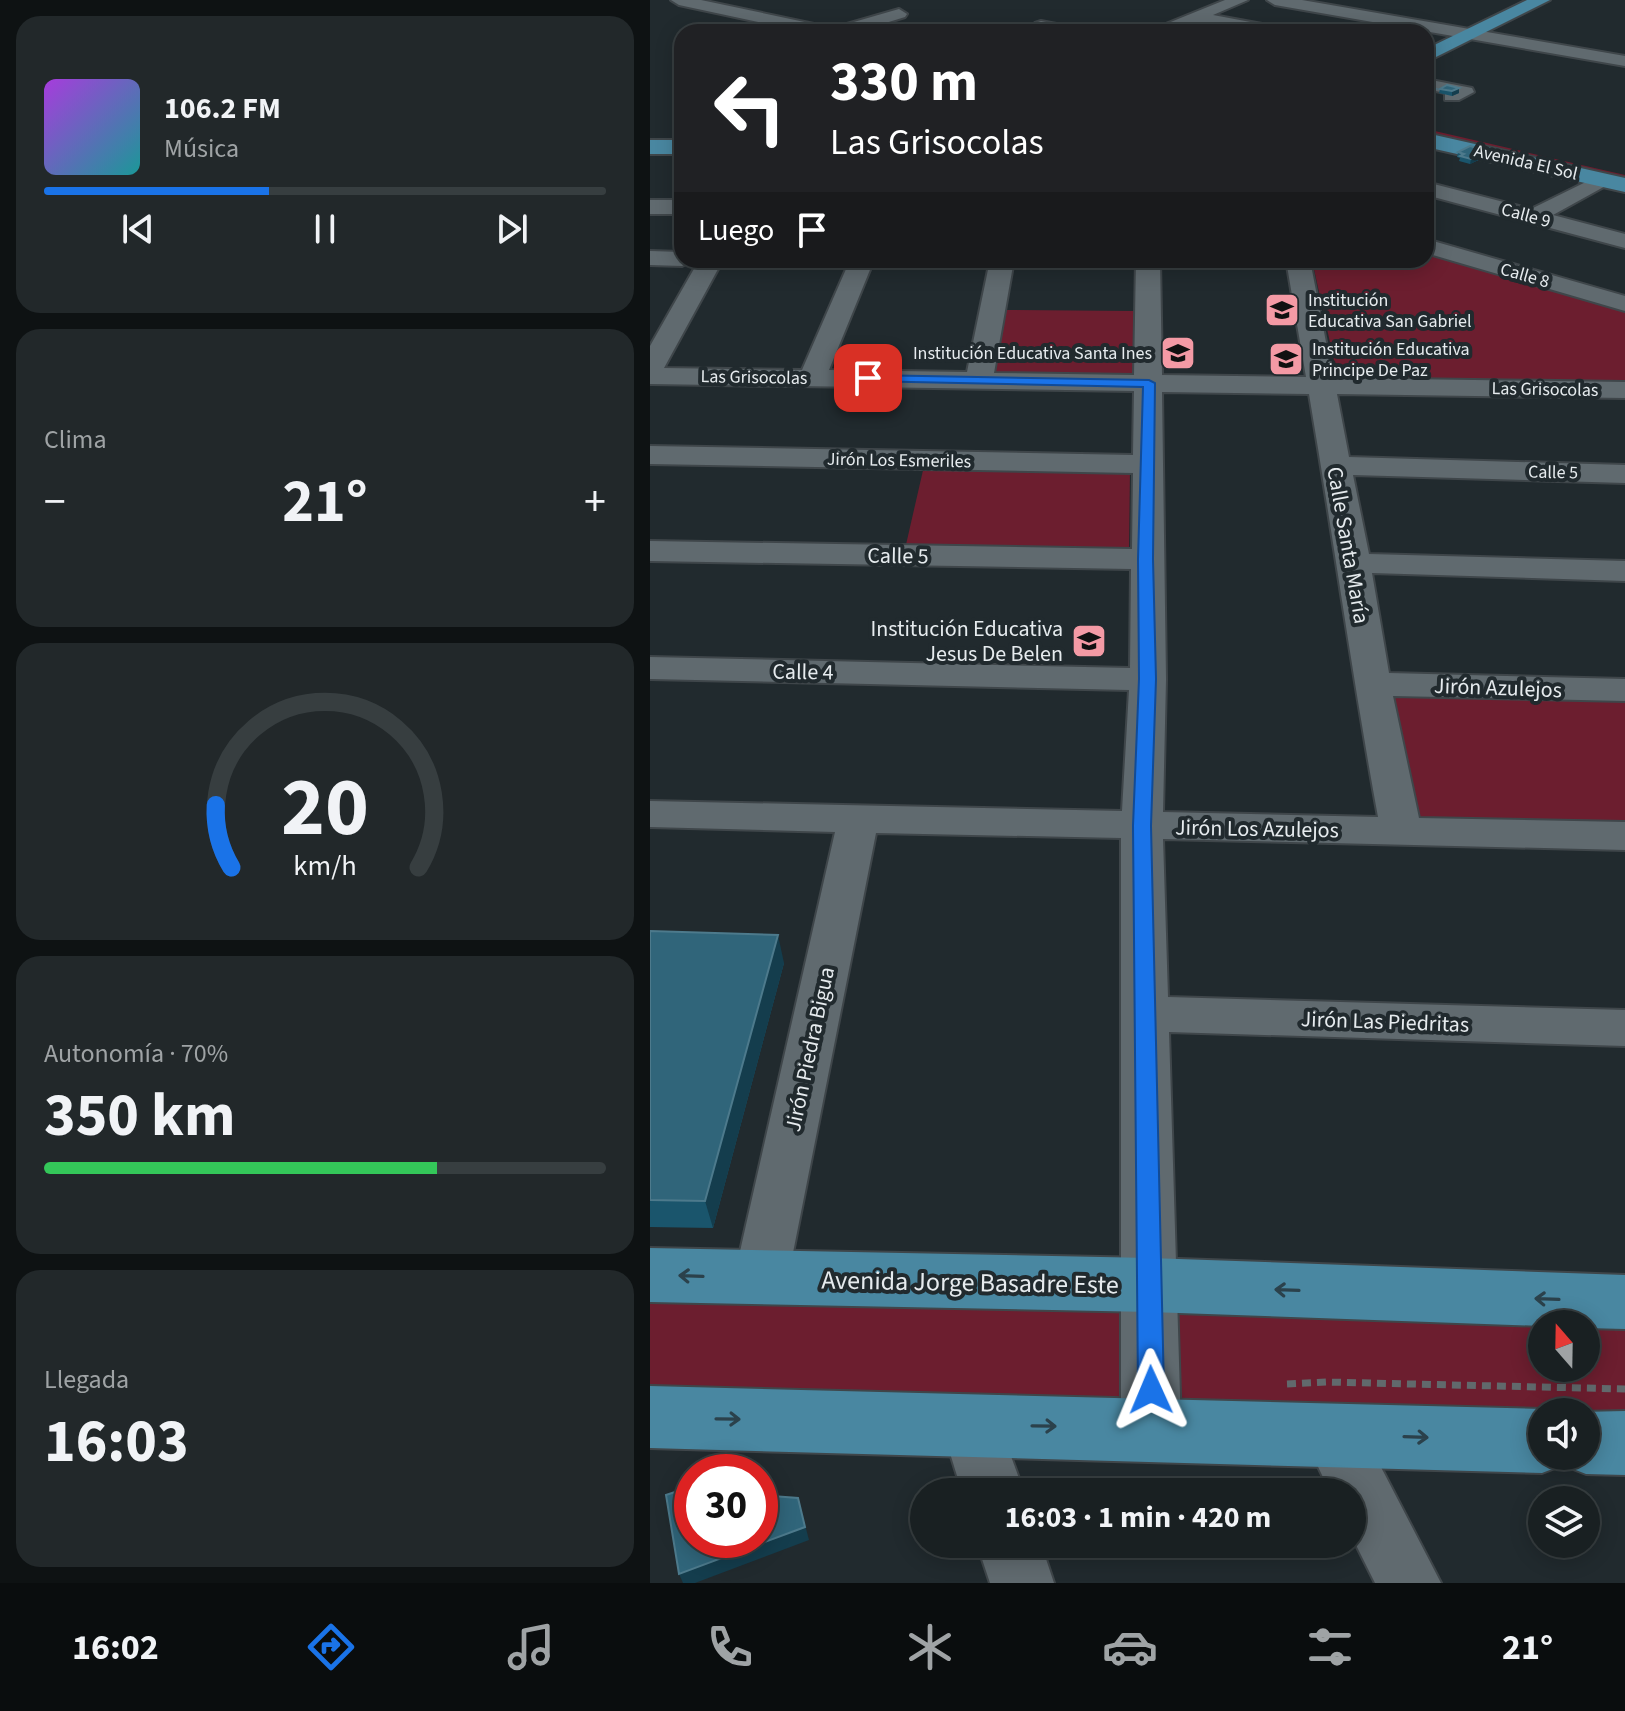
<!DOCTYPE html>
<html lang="es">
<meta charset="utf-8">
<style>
body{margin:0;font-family:"Source Sans 3",sans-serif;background:#22282a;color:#f1f3f6;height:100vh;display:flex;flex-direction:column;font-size:30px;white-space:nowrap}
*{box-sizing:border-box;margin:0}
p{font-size:26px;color:#9fa3a5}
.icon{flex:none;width:44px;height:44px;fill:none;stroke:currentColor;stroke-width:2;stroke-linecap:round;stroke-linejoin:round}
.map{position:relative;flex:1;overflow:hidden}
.side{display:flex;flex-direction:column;gap:16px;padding:16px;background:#0e1213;width:650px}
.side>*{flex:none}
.top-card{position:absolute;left:24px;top:24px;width:760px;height:244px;border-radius:24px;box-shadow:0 4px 20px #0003,0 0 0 2px #373e40;background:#202124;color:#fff;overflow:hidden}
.needle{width:52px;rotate:340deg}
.fabs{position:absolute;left:878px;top:1310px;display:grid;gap:16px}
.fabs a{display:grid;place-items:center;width:72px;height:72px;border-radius:50%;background:#192022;box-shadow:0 4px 20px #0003,0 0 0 2px #373e40;font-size:40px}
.speed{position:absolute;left:24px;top:1454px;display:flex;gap:16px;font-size:40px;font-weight:700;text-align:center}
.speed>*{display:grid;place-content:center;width:104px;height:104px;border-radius:50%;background:#192022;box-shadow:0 4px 20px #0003,0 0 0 2px #373e40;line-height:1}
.speed .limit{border:12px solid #d22;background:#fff;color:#111}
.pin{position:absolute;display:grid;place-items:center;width:68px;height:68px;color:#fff;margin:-34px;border-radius:16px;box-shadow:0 4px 12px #0006}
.me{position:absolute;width:88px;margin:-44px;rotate:359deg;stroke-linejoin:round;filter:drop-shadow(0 0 6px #0008)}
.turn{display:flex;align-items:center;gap:28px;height:168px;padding:0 24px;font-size:36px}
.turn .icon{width:104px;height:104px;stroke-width:2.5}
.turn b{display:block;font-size:56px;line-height:68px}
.then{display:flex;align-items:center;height:76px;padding:0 24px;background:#0003;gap:16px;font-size:30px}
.big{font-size:60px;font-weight:700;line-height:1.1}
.side .tile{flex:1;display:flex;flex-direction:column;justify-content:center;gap:12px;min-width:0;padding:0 28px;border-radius:24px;background:#22282a}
.side .dial{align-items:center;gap:0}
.dial svg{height:208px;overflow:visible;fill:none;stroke:#373e40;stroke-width:7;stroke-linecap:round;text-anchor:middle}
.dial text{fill:#f1f3f6;stroke:none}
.song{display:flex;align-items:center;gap:24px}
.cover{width:96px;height:96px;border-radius:12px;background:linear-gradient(135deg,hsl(280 70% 55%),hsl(180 70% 35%))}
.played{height:8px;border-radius:4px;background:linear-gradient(90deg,#1a73e8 40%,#373e40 40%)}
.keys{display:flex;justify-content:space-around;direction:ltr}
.heat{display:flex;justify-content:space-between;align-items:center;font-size:44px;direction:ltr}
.charge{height:12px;border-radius:6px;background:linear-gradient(90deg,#34c759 70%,#373e40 0)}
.trip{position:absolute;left:260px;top:1478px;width:456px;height:80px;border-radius:40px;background:#192022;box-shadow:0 4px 20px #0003,0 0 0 2px #373e40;font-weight:700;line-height:80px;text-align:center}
.tabs{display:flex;height:128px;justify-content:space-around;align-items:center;background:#0a0d0e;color:#9fa3a5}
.tabs .icon{width:56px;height:56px}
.tabs .selected{color:#1a73e8}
.tabs b{font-size:36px;color:#f1f3f6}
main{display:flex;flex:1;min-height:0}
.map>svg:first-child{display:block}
.green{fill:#6c1e2f;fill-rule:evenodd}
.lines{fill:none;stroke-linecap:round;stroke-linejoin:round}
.minor-casing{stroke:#3f464a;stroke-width:4}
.major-casing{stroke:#3f464a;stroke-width:4}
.path{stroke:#61696c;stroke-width:7;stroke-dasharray:9 6;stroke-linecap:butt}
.minor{fill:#606a6f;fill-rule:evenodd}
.major{fill:#4987a1;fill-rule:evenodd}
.wall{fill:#1a556c}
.shaded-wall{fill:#143d4d}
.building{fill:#30657a;stroke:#4d7a8c;stroke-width:2}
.oneway{stroke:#2b414b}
.route{fill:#1a73e8;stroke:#114b97;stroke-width:2}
.labels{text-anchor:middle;stroke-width:8;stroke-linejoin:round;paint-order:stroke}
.far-street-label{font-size:18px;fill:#e6ebee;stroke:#212a2e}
.far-poi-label{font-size:18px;fill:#e6ebee;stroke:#212a2e;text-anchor:start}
.street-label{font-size:22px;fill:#e6ebee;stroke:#212a2e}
.poi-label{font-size:22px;fill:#e6ebee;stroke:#212a2e;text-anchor:end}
.near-street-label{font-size:26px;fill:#e6ebee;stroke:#212a2e}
</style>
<main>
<section class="side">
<div class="tile">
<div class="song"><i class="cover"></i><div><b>106.2 FM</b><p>Música</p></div></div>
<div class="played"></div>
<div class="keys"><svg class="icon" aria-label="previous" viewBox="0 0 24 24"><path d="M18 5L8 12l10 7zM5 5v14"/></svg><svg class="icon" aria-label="pause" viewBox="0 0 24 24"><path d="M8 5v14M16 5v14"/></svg><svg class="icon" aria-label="next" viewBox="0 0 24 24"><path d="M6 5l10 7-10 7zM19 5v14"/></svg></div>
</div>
<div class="tile"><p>Clima</p>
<div class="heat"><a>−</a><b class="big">21°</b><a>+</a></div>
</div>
<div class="tile dial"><svg viewBox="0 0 100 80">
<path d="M14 69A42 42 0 1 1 86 69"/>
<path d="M14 69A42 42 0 0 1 8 45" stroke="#1a73e8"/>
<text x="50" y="56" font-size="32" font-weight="700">20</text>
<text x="50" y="72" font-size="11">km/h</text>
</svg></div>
<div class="tile"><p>Autonomía · 70%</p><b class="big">350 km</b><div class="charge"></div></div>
<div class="tile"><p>Llegada</p><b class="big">16:03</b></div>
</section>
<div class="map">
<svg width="975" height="1583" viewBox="0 0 975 1583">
<rect width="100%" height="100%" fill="#212a2e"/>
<!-- green -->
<g class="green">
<path d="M776 129 975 175V184L776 137Z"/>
<path d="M776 250 975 308V385L688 379 662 260H776Z"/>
<path d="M355 310 484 311 486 376 343 374Z"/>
<path d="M274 466 480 468 479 552 255 549Z"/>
<path d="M735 691 975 697V826L760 822Z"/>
<path d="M0 1285 475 1298 476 1409 0 1391Z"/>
<path d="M521 1303 975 1318V1425L936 1412 524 1410ZM892 1324H936V1368H892Z"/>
</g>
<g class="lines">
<!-- minor casing -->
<g class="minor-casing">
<g id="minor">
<path d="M21 0H51L183 28 249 9 257 14 255 17 206 32H155L29 5Z"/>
<path d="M575 0H598L563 15 628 27 636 32H601L546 22 519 32H496Z"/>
<path d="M617 0H652L975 56V66L625 5Z"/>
<path d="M391 21 427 28 429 32 385 29 383 26 385 23Z"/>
<path d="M776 79 822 88 824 92 809 100H795V93L776 89Z"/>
<path d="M952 174 959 176 963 180 959 184 903 215 975 234V248L776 195V182L881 209Z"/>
<rect x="0" y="200" width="32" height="14"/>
<path d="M776 239 975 296V311L776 253Z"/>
<path d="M0 251 32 252V260H43L32 266 0 265Z"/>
<path d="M49 260H73L14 368 152 370 200 260H224L179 370 317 372 340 260H364L344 373 484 375 486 260H510L512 375 656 377 636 260H660L683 378 975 382V398L687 394 699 457 975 465V483L703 475 719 554 975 561V581L722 573 739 673 975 679V701L743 696 769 818 975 822V850L513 839 518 997 975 1010V1046L519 1032 531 1428 522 1448 501 1457 480 1448 471 1428V838L226 833 138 1278 130 1295 111 1302 92 1295 84 1278 185 832 0 827V801L472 811 479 690 0 679V657L480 668 481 569 0 561V541L482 549 483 473 0 464V446L483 455 484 391 0 384V346ZM512 392 659 394C683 535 702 676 728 817L513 812 516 679Z"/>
<path d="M321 1396 342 1404 374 1492H312L291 1424 300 1404Z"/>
<path d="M683 1406 704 1415 791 1583H725L702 1537V1492H680L653 1435 662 1415Z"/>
<path d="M327 1544H391L404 1583H340Z"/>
</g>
</g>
<!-- major casing -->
<g class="major-casing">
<g id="major">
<path d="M877 0H900L776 62V49Z"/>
<path d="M776 133 975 178V192L776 147Z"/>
<rect x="0" y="140" width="32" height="14"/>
<path d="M0 1248 500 1258 975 1275V1329L936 1328V1324L892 1326 500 1312 0 1302Z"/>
<path d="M0 1386 892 1409 899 1412H892V1456H936V1412H931L975 1411V1475L936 1474 913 1465 892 1473 0 1448Z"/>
</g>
</g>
<!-- path -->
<path class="path" d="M637 1384 676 1382 975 1389"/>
<!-- minor -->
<use href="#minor" class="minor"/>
<!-- major -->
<use href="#major" class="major"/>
</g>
<!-- wall -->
<g class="wall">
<path d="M790 89 809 93 802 96 789 93Z"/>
<path d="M838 151 837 156 820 164 809 161 810 158 807 157 808 152Z"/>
<path d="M0 931 134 963 63 1228 0 1227Z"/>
</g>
<!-- shaded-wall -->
<g class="shaded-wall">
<path d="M809 88V93L802 96V91Z"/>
<path d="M785 89 784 94 776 97V92Z"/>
<path d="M838 151 837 156 820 164 821 159Z"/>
<path d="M128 935 134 963 63 1228 55 1201Z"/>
<path d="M148 1498 159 1540 45 1583H33L29 1574Z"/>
</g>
<!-- building -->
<g class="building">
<path d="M797 85 809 88 802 91 790 89Z"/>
<path d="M776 87 785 89 776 92Z"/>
<path d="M820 146 838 151 821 159 810 156 814 154 808 152Z"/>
<path d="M0 931 128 935 55 1201 0 1200Z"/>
<path d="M31 1490 42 1491V1540H110V1495L148 1498 155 1527 29 1574 16 1495Z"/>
</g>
<!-- one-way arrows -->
<defs><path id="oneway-shaft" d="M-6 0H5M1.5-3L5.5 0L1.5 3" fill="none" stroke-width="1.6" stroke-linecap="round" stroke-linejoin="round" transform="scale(2)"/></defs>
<g class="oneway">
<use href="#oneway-shaft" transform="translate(41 1276) rotate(-178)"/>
<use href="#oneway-shaft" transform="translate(637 1290) rotate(-178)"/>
<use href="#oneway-shaft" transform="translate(897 1299) rotate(-178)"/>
<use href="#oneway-shaft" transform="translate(78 1419) rotate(1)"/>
<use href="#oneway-shaft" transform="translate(394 1426) rotate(1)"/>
<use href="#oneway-shaft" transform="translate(766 1437) rotate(2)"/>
</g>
<!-- route -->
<path class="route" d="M218 375 499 380 505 383 503 559 506 679 501 826 514 1390 510 1399 501 1402 492 1399 488 1390 483 826 489 679 488 559 493 387 214 381V376Z"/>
<!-- icons -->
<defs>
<g id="school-square" transform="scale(1.8)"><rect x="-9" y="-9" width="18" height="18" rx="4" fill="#f49aa5" stroke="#212a2e"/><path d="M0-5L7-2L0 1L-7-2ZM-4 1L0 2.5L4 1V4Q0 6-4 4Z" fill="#111"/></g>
</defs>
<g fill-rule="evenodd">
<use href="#school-square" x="632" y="310"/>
<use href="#school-square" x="528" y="353"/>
<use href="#school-square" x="636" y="359"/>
<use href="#school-square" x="439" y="641"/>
</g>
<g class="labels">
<!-- far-street labels -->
<g class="far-street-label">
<text transform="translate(876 162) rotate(13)" y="6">Avenida El Sol</text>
<text transform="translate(876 215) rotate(15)" y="6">Calle 9</text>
<text transform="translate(875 275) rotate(16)" y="6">Calle 8</text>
<text transform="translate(104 377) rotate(1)" y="6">Las Grisocolas</text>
<text transform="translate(895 389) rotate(1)" y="6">Las Grisocolas</text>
<text transform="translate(249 460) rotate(1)" y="6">Jirón Los Esmeriles</text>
<text transform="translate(903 472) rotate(1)" y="6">Calle 5</text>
</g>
<!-- far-poi labels -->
<g class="far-poi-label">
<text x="658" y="306">Institución<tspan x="658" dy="21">Educativa San Gabriel</tspan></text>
<text x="662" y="355">Institución Educativa<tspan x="662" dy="21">Principe De Paz</tspan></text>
<text x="502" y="359" text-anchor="end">Institución Educativa Santa Ines</text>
</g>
<!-- street labels -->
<g class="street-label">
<text transform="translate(699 545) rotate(80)" y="8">Calle Santa María</text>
<text transform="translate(248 555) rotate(1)" y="8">Calle 5</text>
<text transform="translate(153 671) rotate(1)" y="8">Calle 4</text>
<text transform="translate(848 687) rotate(2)" y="8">Jirón Azulejos</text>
<text transform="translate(607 828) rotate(1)" y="8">Jirón Los Azulejos</text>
<text transform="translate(735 1021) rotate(2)" y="8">Jirón Las Piedritas</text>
<text transform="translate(159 1049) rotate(-78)" y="8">Jirón Piedra Bigua</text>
</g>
<!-- poi labels -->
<g class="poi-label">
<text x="413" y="636">Institución Educativa<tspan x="413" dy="25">Jesus De Belen</tspan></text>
</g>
<!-- near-street labels -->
<g class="near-street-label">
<text transform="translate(320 1282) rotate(1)" y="9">Avenida Jorge Basadre Este</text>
</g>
</g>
</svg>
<div class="fabs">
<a><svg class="needle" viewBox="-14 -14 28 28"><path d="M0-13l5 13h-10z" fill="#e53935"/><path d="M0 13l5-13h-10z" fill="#9fa3a5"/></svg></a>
<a><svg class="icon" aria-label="sound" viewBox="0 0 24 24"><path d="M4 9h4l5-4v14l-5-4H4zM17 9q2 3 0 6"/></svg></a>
<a><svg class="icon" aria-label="layers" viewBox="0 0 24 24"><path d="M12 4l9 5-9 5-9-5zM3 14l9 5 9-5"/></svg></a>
</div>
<div class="speed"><div class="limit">30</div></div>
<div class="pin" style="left:218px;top:378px;background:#d93025"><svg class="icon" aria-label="arrive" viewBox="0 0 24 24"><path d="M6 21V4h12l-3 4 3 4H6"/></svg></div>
<svg class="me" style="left:501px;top:1390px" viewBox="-20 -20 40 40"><path d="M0-17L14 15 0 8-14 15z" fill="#1a73e8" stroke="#fff" stroke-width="4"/></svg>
<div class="trip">16:03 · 1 min · 420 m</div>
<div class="top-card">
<div class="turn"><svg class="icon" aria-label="left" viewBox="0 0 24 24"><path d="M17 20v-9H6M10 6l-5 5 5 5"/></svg><div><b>330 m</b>Las Grisocolas</div></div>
<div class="then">Luego<svg class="icon" aria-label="arrive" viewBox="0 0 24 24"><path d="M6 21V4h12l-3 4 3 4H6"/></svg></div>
</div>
</div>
</main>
<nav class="tabs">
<b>16:02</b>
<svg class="icon selected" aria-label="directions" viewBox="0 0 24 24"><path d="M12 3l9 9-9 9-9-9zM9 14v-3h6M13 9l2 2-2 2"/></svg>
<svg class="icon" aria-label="music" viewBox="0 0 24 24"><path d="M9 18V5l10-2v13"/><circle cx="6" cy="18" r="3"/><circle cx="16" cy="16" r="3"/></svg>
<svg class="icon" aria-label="phone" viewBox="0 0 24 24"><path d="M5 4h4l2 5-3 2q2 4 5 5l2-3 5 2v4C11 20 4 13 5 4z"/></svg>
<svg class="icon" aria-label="climate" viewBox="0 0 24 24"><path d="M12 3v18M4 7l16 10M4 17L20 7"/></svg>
<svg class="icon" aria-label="car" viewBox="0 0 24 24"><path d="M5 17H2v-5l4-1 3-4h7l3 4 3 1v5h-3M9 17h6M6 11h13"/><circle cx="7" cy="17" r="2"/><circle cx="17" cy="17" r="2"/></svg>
<svg class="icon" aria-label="filters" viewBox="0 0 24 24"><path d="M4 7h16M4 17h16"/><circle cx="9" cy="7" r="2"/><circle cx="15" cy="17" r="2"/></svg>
<b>21°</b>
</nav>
